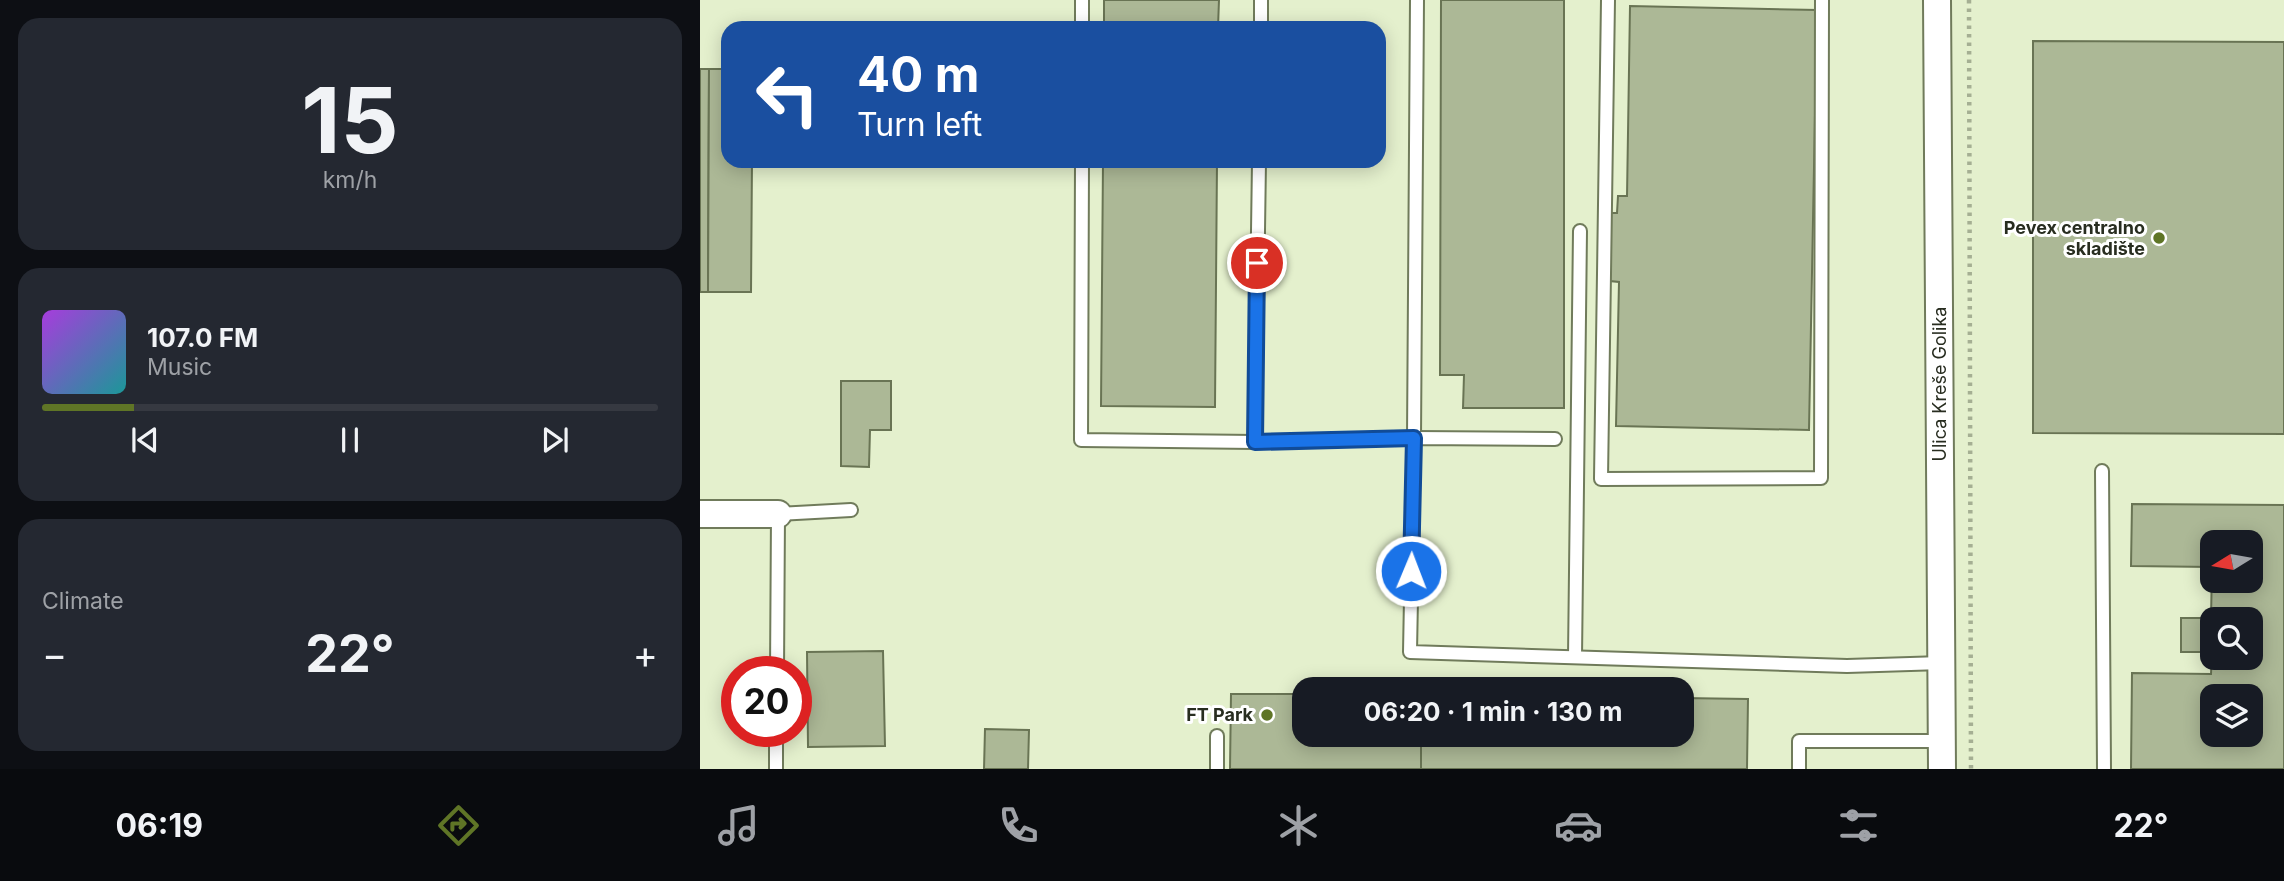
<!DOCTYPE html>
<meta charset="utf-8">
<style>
body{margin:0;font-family:Inter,sans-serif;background:#242831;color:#f1f3f6;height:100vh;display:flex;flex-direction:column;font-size:26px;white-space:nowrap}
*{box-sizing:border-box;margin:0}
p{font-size:23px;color:#9ea1a6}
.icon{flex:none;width:38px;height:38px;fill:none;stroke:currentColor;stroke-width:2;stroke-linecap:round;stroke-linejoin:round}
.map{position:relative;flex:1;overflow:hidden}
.sheet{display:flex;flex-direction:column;gap:18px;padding:18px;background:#0d0f14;width:700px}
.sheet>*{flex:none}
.hud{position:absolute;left:21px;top:21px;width:665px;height:147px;border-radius:21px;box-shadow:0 4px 18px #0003;background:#1a4fa0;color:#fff;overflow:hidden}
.needle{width:46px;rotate:259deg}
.controls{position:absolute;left:1500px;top:530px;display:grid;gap:14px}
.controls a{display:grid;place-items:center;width:63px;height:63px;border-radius:14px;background:#171b24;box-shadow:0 4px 18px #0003;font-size:35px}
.speed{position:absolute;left:21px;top:656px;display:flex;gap:14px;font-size:35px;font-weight:700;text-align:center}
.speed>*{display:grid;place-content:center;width:91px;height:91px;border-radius:50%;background:#171b24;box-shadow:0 4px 18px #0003;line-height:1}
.speed .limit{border:10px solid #d22;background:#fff;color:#111}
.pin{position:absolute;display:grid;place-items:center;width:60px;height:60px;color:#fff;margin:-30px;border:4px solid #fff;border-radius:50%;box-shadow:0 2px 7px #0007}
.me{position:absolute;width:77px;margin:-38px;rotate:1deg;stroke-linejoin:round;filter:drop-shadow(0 0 5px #0008)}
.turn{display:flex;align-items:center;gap:24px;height:147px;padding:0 21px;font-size:32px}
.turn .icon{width:91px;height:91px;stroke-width:2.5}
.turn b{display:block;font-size:49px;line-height:60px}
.big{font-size:52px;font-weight:700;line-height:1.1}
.sheet .widget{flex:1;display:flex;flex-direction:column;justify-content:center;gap:10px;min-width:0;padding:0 24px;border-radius:21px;background:#242831}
.sheet .dial{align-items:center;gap:0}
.dial b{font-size:91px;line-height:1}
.song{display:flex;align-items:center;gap:21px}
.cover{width:84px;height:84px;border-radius:10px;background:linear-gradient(135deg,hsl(280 70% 55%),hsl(180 70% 35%))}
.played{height:7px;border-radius:4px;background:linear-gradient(90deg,#5f7526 15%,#363941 15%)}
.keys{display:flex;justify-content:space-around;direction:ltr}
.heat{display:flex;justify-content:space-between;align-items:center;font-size:38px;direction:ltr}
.trip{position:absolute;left:592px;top:677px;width:402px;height:70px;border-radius:21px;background:#171b24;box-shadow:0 4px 18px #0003;font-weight:700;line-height:70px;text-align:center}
.tabs{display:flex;height:112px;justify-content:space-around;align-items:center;background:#090b0e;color:#9ea1a6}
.tabs .icon{width:49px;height:49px}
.tabs .selected{color:#5f7526}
.tabs b{font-size:32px;color:#f1f3f6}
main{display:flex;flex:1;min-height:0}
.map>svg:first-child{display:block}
.building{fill:#acb896;stroke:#697454;stroke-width:2;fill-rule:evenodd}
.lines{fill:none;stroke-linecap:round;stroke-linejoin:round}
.lane-casing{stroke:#707b5b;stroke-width:16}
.street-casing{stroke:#707b5b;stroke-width:30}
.path{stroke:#a5af93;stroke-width:4.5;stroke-dasharray:3.5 5;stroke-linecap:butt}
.lane{stroke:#fff;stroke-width:12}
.street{stroke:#fff;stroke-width:26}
.route-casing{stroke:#114b97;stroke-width:18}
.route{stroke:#1a73e8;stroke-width:12}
.poi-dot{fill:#5f7526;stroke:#fff;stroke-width:2.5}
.labels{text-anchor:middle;stroke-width:6;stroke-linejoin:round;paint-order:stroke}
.poi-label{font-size:18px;font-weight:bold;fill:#282d20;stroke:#fff;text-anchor:end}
.street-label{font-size:18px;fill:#282d20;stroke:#fff}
</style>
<main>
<section class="sheet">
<div class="widget dial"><b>15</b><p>km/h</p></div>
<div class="widget">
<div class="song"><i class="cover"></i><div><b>107.0 FM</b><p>Music</p></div></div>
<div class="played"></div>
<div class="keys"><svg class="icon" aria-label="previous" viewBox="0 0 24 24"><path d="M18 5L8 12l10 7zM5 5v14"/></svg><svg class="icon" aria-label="pause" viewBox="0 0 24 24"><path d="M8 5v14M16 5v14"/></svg><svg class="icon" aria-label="next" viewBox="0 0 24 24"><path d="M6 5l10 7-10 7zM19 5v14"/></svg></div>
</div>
<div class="widget"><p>Climate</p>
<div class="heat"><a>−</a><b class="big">22°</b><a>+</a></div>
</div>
</section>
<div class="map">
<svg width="1584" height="769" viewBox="0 0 1584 769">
<rect width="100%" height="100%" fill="#e4f0cd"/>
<!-- building -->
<g class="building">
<path d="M404 0H519L518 28H404Z"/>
<path d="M741 0H864V408H763L764 375H740Z"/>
<path d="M930 6 1117 10 1109 430 916 426 919 282 910 281 911 213H917L918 196H927Z"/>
<path d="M1333 41 1584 42V434L1333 433Z"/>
<path d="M0 69H9L8 292H0Z"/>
<path d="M9 69H28V161H52L51 292H8Z"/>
<path d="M403 161H517L515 407 401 406Z"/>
<path d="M141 381H191V430H170L169 467 141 466Z"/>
<path d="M1432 504 1584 505V769H1431L1432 673 1511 674 1512 652H1481V618H1511L1512 567 1431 566ZM1512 542H1550V581H1512ZM1512 620H1550V658H1512ZM1512 696H1550V735H1512Z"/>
<path d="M183 651 185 746 108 747 107 652Z"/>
<path d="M531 694H604V735H721V769H530Z"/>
<path d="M982 698 1048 699 1047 769H721V735H982Z"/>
<path d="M285 729 329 730 328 769H284Z"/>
</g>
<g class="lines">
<!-- lane casing -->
<g class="lane-casing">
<g id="lane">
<path d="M908 0 901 479 1121 478 1122 0"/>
<path d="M382 28V0"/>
<path d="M561 28V0"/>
<path d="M382 161 381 440 555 442 714 438 717 0"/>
<path d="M855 439 714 438 710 652 1147 666 1242 663"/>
<path d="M555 442 559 161"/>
<path d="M1402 471 1404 769"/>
<path d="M875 657 880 231"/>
<path d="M77 672 78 514 151 510"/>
<path d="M76 769V732"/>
<path d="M517 769V736"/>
<path d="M1099 769V741H1242"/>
</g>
</g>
<!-- street casing -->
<g class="street-casing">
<g id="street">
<path d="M1237 0 1242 769"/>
<path d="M0 514H78"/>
</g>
</g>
<!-- path -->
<path class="path" d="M1269 0 1271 769"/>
<!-- lane -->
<use href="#lane" class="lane"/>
<!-- street -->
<use href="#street" class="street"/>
</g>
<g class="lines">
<!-- route casing -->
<g class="route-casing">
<path id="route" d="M557 263 555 442 714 438 711 571"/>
</g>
<!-- route -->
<use href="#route" class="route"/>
</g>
<!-- markers -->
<g class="poi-dot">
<circle cx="1459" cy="238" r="7"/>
<circle cx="567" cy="715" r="7"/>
</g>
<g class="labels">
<!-- poi labels -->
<g class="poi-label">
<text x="1445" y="234">Pevex centralno<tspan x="1445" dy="21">skladište</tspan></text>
<text x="553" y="721">FT Park</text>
</g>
<!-- street labels -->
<g class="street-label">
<text transform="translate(1240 384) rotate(-90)" y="6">Ulica Kreše Golika</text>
</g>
</g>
</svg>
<div class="controls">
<a><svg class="needle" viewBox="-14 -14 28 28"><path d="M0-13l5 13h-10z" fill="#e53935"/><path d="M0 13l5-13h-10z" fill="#9ea1a6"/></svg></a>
<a><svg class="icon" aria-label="search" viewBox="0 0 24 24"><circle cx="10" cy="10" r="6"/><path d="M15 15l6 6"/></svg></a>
<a><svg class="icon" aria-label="layers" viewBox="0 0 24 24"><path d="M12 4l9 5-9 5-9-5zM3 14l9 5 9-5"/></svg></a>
</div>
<div class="speed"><div class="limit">20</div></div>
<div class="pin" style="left:557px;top:263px;background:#d93025"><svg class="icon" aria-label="arrive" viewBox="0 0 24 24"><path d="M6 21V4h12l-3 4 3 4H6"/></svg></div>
<svg class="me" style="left:711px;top:571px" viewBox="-20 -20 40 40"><circle r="17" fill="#1a73e8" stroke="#fff" stroke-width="3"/><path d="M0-11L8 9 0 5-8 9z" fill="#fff"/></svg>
<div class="trip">06:20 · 1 min · 130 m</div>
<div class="hud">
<div class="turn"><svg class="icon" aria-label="left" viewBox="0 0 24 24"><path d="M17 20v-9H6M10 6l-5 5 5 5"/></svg><div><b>40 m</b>Turn left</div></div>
</div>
</div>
</main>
<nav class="tabs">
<b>06:19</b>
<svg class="icon selected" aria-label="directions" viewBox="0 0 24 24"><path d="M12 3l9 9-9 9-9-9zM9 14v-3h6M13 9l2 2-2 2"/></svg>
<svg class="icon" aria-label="music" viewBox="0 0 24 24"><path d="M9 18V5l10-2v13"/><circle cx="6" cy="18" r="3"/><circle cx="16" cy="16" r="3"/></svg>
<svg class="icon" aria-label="phone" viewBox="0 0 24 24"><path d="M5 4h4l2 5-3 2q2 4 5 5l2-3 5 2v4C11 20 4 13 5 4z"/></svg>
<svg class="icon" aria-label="climate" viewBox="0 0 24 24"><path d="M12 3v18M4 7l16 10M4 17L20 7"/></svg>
<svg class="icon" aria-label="car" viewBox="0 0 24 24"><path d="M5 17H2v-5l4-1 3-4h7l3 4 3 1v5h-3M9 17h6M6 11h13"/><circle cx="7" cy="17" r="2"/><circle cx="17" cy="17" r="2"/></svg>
<svg class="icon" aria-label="filters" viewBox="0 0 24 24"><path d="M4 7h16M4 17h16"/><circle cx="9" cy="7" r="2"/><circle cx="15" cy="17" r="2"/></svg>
<b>22°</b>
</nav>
